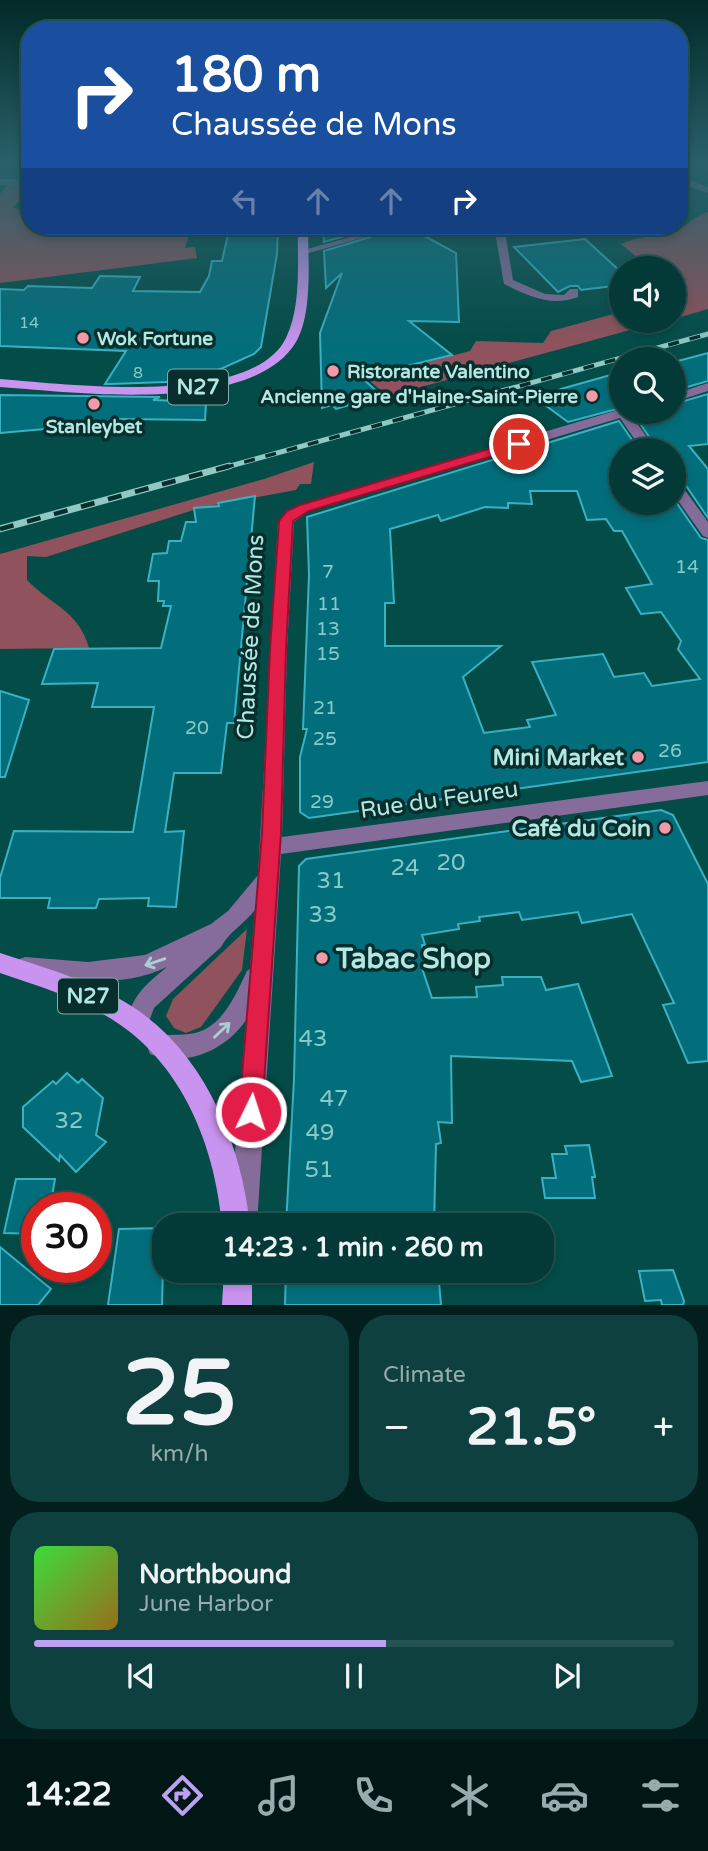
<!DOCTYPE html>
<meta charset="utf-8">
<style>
body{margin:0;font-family:"Varela Round",sans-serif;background:#0d403e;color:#f1f3f6;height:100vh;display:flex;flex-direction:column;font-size:26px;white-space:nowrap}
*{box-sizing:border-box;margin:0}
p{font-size:23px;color:#97acad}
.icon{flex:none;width:38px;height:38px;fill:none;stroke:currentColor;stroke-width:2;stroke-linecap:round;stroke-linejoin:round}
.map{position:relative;height:1305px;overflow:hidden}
.drawer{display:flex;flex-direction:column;gap:10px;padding:10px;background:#021f1e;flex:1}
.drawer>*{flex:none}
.guide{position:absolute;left:21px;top:21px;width:667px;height:214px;border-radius:28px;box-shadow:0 4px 10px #0003,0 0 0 2px #245351;background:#1a4fa0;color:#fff;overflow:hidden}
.buttons{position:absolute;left:609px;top:256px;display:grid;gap:14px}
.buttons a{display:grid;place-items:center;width:77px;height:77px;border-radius:50%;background:#033936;box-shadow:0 4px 10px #0003,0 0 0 2px #245351;font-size:35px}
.speed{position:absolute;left:21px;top:1192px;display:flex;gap:14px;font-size:35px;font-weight:700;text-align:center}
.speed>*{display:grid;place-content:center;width:91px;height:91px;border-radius:50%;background:#033936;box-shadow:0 4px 10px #0003,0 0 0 2px #245351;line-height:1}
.speed .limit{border:10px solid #d22;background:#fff;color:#111}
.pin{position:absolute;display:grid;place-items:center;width:60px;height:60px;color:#fff;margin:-30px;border:4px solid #fff;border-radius:50%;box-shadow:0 2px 7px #0007}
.me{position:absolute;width:77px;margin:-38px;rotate:4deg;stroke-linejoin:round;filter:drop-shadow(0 0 5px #0008)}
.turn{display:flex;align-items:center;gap:24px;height:147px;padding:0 35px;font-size:32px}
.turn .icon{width:91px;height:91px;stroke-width:2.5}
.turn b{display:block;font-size:49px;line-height:60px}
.lanes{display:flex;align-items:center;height:66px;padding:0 35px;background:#0003;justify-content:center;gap:35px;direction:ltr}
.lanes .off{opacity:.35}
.big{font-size:52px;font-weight:700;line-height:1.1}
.drawer .widget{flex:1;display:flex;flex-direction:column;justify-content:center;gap:10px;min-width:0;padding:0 24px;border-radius:28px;background:#0d403e}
.drawer .dial{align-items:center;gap:0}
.dial b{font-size:91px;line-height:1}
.song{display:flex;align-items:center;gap:21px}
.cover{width:84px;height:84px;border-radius:10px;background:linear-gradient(135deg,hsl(120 70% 55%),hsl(40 70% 35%))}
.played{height:7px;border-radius:4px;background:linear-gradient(90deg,#bca0f2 55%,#245351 55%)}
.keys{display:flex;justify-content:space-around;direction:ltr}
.heat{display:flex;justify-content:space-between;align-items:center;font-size:38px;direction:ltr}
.drawer .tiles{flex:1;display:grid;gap:10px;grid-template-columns:1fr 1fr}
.widget:last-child{grid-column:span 2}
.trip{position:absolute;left:152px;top:1213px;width:402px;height:70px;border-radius:28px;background:#033936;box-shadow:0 4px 10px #0003,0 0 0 2px #245351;font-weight:700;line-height:70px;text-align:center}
.menu{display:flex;height:112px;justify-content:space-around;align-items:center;background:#011716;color:#97acad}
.menu .icon{width:49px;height:49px}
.menu .selected{color:#bca0f2}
.menu b{font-size:32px;color:#f1f3f6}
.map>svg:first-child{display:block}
.green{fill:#90525c}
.building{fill:#036e7b;stroke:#3ab1c3;stroke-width:2;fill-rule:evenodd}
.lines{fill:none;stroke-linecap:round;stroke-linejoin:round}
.minor{fill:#866c9a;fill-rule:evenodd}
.major{fill:#c994f0;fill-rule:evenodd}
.rail-far1-casing{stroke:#90c8c3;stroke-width:5}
.rail-casing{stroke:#90c8c3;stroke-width:7}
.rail-far1{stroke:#072e2c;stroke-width:3.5;stroke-dasharray:11;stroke-linecap:butt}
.rail{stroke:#072e2c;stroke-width:4.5;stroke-dasharray:14;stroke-linecap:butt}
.oneway{stroke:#aaced4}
.route{fill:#e11d48;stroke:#92132f;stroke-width:2}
.poi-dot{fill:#f39aa8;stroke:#072e2c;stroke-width:2.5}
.labels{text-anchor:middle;stroke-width:7;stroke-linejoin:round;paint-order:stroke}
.far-number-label{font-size:16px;fill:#87c9c8}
.far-poi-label{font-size:19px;font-weight:bold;fill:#b3e7e2;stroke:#072e2c;text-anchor:start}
.number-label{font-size:19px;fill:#87c9c8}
.shield{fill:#072e2c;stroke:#7fb0ab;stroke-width:2}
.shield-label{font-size:21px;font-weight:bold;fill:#b3e7e2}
.street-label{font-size:23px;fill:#b3e7e2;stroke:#072e2c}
.poi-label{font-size:23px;font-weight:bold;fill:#b3e7e2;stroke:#072e2c;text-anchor:end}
.near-number-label{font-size:23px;fill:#87c9c8}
.near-poi-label{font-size:28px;font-weight:bold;fill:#b3e7e2;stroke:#072e2c;text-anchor:start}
</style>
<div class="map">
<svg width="708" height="1305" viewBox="0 0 708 1305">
<rect width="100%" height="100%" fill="#044c48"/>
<!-- green -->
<g class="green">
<path d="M9 182H30V188L13 208 30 210V226L191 228 185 248 195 247 197 258 0 283V194Z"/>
<path d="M708 212V309L674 319V292L677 290 674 287V268H650L621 244C639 236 657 236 675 231 687 227 694 215 708 212Z"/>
<path d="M621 312V320H667L388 396 366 378 470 351 476 341 543 343 551 331Z"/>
<path d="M314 462 311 484H300L296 490 203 507 46 557 27 556V580C51 605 79 611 89 648L0 649V554L264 479Z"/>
<path d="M247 929 242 970 201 1027 186 1033 174 1028 166 1016 173 999Z"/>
</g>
<!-- building -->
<g class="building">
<path d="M230 226H278L277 254 261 347 254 354 194 381 110 384H105L126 351 0 346V289L24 290 28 286 92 288 100 276 140 277 133 291 200 292 209 276 212 261H222Z"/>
<path d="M323 226H380L324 242Z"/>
<path d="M406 226 456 253 459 322 409 321 452 355 361 377 382 396 336 409 332 405 322 408 320 333 342 273 326 288 324 251Z"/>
<path d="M585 239 621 272V285L581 290 578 286H570L558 292 514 247Z"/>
<path d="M708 353V381L674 391V362Z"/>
<path d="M621 372V408L568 422 541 402 554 398 549 395 561 389Z"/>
<path d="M708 394V444L689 446 708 469V518L674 468V450H658L635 416 639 411H674V404Z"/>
<path d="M0 395 160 397 153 400 206 402 205 420 121 419 90 425 0 433Z"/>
<path d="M619 421 639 450H621V502H676L701 538 708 540V762L309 818 300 812V757L307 729H303L309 575 307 517ZM530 491H577L587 520 606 519 614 531H622L652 584 626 588 641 614 661 612 681 641 678 649 700 679 652 686 644 673 614 677 603 654 532 662 556 715 527 720 530 727 484 733 463 677 501 646H385V603H394L390 529 438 515 441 521 485 507 508 508V503L532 504Z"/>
<path d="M255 496 234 723H227L221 773H174L165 832 184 831 176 907 148 906 149 898 99 899 96 908H48L50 898H0V878L14 831 133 832 154 707H92L98 683 42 684 54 649 161 648 171 606H163L164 601H158L159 581H148L153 554 167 553 169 541H181L186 522H196L194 508 219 506 218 503Z"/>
<path d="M0 691 29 700 5 777H0Z"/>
<path d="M661 810 673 815 708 884V1061L688 1063 663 1005 674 1003 632 914 582 923 578 912 522 920 519 912 479 917 480 921 458 924 459 929 422 935 425 945H422L425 963 421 965 432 998 477 997 476 987 503 985 502 977H541L546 990 578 984 612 1076 581 1082 572 1061 451 1056 452 1123 438 1122 441 1143 436 1144 434 1225H286L294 1079 299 866 306 859Z"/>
<path d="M67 1073 78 1083 82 1079 103 1098 96 1135 106 1142 76 1172 60 1155 59 1161 23 1127V1107L53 1081 56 1084Z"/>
<path d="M589 1145 595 1177H592L595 1198H545L542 1178H556L552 1154H567L565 1146Z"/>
<path d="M16 1179H55L50 1208H37V1234L4 1233Z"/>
<path d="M164 1228 162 1305H108L119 1229Z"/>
<path d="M0 1247 51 1289 38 1305H0Z"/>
<path d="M286 1270H438L441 1305H285Z"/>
<path d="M673 1270 684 1301 683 1305H662L661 1300 645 1301 639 1271Z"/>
</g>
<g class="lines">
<!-- minor -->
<g class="minor">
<path d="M679 177 708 187V193L679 183Z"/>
<rect x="0" y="179" width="30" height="6"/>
<path d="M389 226H404L302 255 297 252Z"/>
<path d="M494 226H504L513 280 545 294 564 295 570 289H578V297C551 307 529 296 504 284Z"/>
<path d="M708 383V391L674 402V394Z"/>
<path d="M618 410 636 411 631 415 656 450H642L620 418 309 511 294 522 287 649 282 837 708 781V795L281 854 257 1225H229L246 1020C226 1050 186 1068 150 1054L147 1046 150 1038C163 1033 176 1036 189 1034 221 1031 235 996 247 971L250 969 255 910C245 923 228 933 221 947L154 1008 146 1030 137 1033 128 1030 125 1022C137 991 142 988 167 967 124 988 71 981 25 977L17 974 13 967 17 960 25 957 88 962 145 955 211 924 228 911 258 875 278 521 287 511 299 505Z"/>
<path d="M674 481 679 482 708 522V538L703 536 674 495Z"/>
</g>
<!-- major -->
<g class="major">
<path d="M298 226H308C308 259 313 313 296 342 252 416 73 392 0 387V379C65 384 252 408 286 338 302 305 297 261 298 226Z"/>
<path d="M0 953C45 968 93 981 133 1007 205 1054 241 1143 250 1225H222C215 1147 183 1064 113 1020 79 998 38 986 0 973Z"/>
<path d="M224 1270H252V1305H222Z"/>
</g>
<!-- rail-far1 casing -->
<g class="rail-far1-casing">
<path id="rail-far1" d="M223 468 708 334"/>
</g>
<!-- rail casing -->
<g class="rail-casing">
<path id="rail" d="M0 529 229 466"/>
</g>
<!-- rail-far1 -->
<use href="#rail-far1" class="rail-far1"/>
<!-- rail -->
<use href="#rail" class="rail"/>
</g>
<!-- one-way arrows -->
<defs><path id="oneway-shaft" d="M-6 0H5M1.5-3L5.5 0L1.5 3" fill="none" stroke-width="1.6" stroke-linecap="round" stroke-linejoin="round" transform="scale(1.75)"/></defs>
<g class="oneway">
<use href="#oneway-shaft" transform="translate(155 962) rotate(161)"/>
<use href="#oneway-shaft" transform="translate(222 1030) rotate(-43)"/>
</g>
<!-- sky -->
<linearGradient id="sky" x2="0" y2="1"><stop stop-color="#022a28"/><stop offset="0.47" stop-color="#29616a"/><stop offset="1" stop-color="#29616a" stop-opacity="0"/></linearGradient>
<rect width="708" height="347" fill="url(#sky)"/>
<!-- route -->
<path class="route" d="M519 440 523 441V447L309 511 293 521 286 649 281 833 262 1112 259 1120 251 1124 242 1120 239 1112 262 833 270 649 279 521 287 511 300 505Z"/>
<!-- markers -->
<g class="poi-dot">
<circle cx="83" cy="338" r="7"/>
<circle cx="333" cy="371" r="7"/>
<circle cx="592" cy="396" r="7"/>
<circle cx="94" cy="404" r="7"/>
<circle cx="638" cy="757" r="7"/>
<circle cx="665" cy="828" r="7"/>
<circle cx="322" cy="958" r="7"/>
</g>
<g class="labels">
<!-- far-number labels -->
<g class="far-number-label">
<text x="29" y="328">14</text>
<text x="138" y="378">8</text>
</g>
<!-- far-poi labels -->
<g class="far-poi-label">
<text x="97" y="345">Wok Fortune</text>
<text x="347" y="378">Ristorante Valentino</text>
<text x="578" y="403" text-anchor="end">Ancienne gare d'Haine-Saint-Pierre</text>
<text x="94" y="433" text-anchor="middle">Stanleybet</text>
</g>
<!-- number labels -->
<g class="number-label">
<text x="687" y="573">14</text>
<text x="328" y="578">7</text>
<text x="329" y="610">11</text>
<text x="328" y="635">13</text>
<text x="328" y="660">15</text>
<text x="325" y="714">21</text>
<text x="197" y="734">20</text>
<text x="325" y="745">25</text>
<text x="670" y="757">26</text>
<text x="322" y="808">29</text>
</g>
<!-- shield labels -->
<g class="shield">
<rect x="168" y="369.5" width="60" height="35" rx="5"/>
<rect x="58" y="978.5" width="60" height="35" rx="5"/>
</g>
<g class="shield-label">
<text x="198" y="394">N27</text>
<text x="88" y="1003">N27</text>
</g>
<!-- street labels -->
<g class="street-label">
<text transform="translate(250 637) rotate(-87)" y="8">Chaussée de Mons</text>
<text transform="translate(439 799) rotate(-8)" y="8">Rue du Feureu</text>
</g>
<!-- poi labels -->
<g class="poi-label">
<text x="624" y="765">Mini Market</text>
<text x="651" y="836">Café du Coin</text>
</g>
<!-- near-number labels -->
<g class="near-number-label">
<text x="451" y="870">20</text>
<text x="405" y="875">24</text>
<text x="331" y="888">31</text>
<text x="323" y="922">33</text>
<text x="313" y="1046">43</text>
<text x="334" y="1106">47</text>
<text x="69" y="1128">32</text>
<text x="320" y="1140">49</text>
<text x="319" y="1177">51</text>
</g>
<!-- near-poi labels -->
<g class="near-poi-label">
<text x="336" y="968">Tabac Shop</text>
</g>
</g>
</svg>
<div class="buttons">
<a><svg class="icon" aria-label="sound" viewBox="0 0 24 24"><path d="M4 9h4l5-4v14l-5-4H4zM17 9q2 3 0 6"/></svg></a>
<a><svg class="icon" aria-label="search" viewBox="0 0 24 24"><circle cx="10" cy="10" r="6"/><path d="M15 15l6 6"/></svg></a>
<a><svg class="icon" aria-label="layers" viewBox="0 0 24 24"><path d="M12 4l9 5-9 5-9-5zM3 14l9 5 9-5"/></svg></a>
</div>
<div class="speed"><div class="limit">30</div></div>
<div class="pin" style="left:519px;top:444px;background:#d93025"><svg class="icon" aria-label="arrive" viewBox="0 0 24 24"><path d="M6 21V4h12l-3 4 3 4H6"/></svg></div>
<svg class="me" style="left:251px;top:1112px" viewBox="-20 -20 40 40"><circle r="17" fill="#e11d48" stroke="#fff" stroke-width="3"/><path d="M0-11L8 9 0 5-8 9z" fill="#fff"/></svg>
<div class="trip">14:23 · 1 min · 260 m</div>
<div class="guide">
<div class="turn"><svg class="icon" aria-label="right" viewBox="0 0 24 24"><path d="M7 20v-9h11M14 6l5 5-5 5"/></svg><div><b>180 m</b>Chaussée de Mons</div></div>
<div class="lanes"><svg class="icon off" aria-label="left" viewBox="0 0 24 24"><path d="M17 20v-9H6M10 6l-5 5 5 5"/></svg><svg class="icon off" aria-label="ahead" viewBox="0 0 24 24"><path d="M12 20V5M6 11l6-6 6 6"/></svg><svg class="icon off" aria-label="ahead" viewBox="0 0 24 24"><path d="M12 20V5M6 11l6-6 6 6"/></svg><svg class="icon" aria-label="right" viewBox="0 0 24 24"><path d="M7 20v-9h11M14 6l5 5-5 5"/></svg></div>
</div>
</div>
<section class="drawer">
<div class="tiles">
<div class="widget dial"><b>25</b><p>km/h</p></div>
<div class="widget"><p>Climate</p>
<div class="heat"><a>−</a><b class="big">21.5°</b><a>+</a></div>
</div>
<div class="widget">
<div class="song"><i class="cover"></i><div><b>Northbound</b><p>June Harbor</p></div></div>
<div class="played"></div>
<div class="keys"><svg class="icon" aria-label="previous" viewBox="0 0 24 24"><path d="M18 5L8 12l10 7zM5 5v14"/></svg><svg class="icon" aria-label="pause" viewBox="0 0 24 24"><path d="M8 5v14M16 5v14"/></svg><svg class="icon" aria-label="next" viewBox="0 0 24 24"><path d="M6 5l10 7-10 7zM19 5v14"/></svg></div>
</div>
</div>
</section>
<nav class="menu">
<b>14:22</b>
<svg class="icon selected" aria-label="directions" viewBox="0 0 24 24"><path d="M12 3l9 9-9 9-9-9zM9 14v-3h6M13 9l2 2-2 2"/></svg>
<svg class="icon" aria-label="music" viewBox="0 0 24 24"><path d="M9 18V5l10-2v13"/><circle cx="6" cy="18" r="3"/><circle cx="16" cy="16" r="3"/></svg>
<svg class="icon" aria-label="phone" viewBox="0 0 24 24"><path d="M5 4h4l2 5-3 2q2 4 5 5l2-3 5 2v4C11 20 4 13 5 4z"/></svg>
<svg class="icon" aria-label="climate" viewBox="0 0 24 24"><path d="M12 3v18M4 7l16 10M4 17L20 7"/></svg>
<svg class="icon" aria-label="car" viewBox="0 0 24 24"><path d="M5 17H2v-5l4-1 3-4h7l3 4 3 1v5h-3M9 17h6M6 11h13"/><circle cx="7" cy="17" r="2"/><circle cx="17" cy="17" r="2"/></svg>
<svg class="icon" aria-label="filters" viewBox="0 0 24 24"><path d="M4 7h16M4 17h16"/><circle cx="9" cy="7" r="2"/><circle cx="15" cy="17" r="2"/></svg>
</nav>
